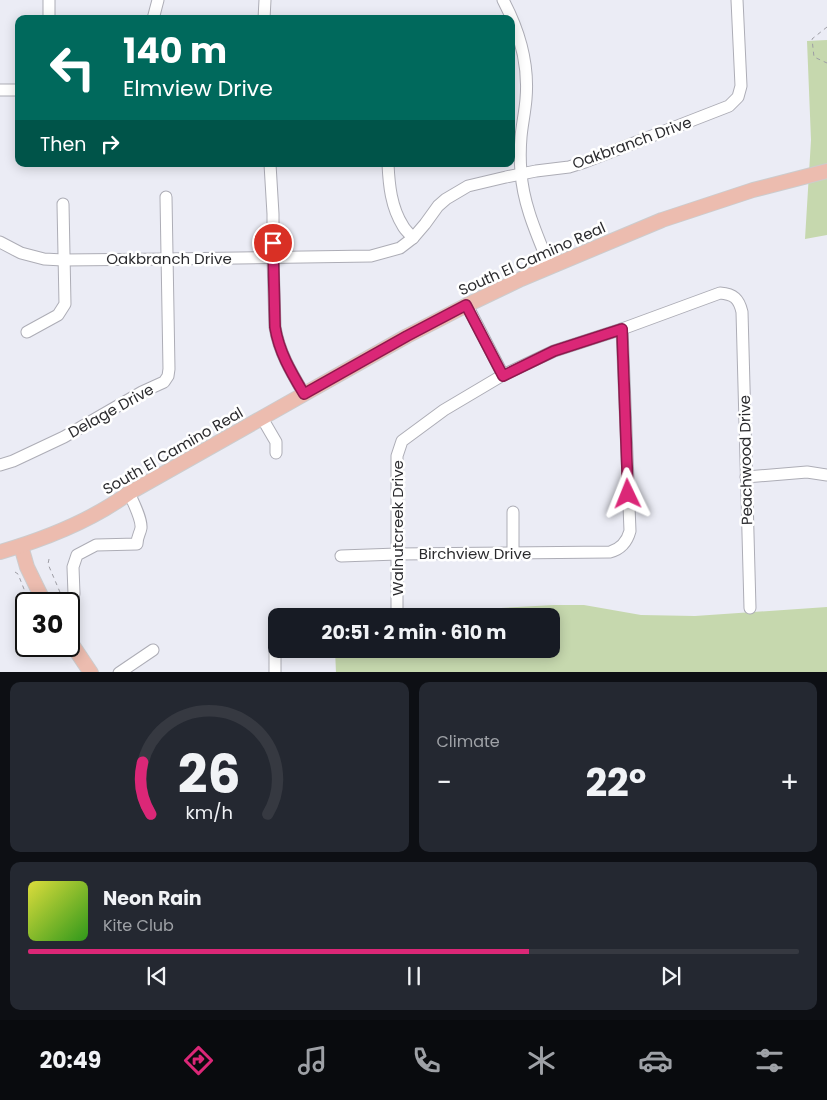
<!DOCTYPE html>
<meta charset="utf-8">
<style>
body{margin:0;font-family:Poppins,sans-serif;background:#242831;color:#f1f3f6;height:100vh;display:flex;flex-direction:column;font-size:19px;white-space:nowrap}
*{box-sizing:border-box;margin:0}
p{font-size:16px;color:#9ea1a6}
.icon{flex:none;width:28px;height:28px;fill:none;stroke:currentColor;stroke-width:2;stroke-linecap:round;stroke-linejoin:round}
.map{position:relative;height:672px;overflow:hidden}
.drawer{display:flex;flex-direction:column;gap:10px;padding:10px;background:#0d0f14;flex:1}
.drawer>*{flex:none}
.hud{position:absolute;left:15px;top:15px;width:500px;height:152px;border-radius:10px;box-shadow:0 2px 12px #0003;background:#00695c;color:#fff;overflow:hidden}
.speed{position:absolute;left:15px;top:592px;display:flex;gap:10px;font-size:25px;font-weight:700;text-align:center}
.speed>*{display:grid;place-content:center;width:65px;height:65px;border-radius:50%;background:#171b24;box-shadow:0 2px 12px #0003;line-height:1}
.speed .limit{border:2px solid #111;border-radius:8px;background:#fff;color:#111}
.pin{position:absolute;display:grid;place-items:center;width:42px;height:42px;color:#fff;margin:-21px;border:2px solid #fff;border-radius:50%;box-shadow:0 1px 5px #0007}
.me{position:absolute;width:55px;margin:-28px;rotate:358deg;stroke-linejoin:round;filter:drop-shadow(0 0 4px #0008)}
.turn{display:flex;align-items:center;gap:18px;height:105px;padding:0 25px;font-size:22px}
.turn .icon{width:65px;height:65px;stroke-width:2.5}
.turn b{display:block;font-size:35px;line-height:42px}
.then{display:flex;align-items:center;height:48px;padding:0 25px;background:#0003;gap:10px;font-size:19px}
.big{font-size:38px;font-weight:700;line-height:1.1}
.drawer .widget{flex:1;display:flex;flex-direction:column;justify-content:center;gap:8px;min-width:0;padding:0 18px;border-radius:10px;background:#242831}
.drawer .dial{align-items:center;gap:0}
.dial svg{height:130px;overflow:visible;fill:none;stroke:#363941;stroke-width:7;stroke-linecap:round;text-anchor:middle}
.dial text{fill:#f1f3f6;stroke:none}
.song{display:flex;align-items:center;gap:15px}
.cover{width:60px;height:60px;border-radius:8px;background:linear-gradient(135deg,hsl(60 70% 55%),hsl(110 70% 35%))}
.played{height:5px;border-radius:2px;background:linear-gradient(90deg,#db2777 65%,#363941 65%)}
.keys{display:flex;justify-content:space-around;direction:ltr}
.heat{display:flex;justify-content:space-between;align-items:center;font-size:28px;direction:ltr}
.drawer .tiles{flex:1;display:grid;gap:10px;grid-template-columns:1fr 1fr}
.widget:last-child{grid-column:span 2}
.trip{position:absolute;left:268px;top:608px;width:292px;height:50px;border-radius:10px;background:#171b24;box-shadow:0 2px 12px #0003;font-weight:700;line-height:50px;text-align:center}
.tabs{display:flex;height:80px;justify-content:space-around;align-items:center;background:#090b0e;color:#9ea1a6}
.tabs .icon{width:35px;height:35px}
.tabs .active{color:#db2777}
.tabs b{font-size:22px;color:#f1f3f6}
.map>svg:first-child{display:block}
.green{fill:#c6d8ae}
.lines{fill:none;stroke-linecap:round;stroke-linejoin:round}
.minor-casing{stroke:#adadb6;stroke-width:13}
.major-casing{stroke:#cccccd;stroke-width:16}
.path{stroke:#9d9da4;stroke-width:1;stroke-dasharray:4 4;stroke-linecap:butt}
.minor{stroke:#fff;stroke-width:11}
.major{stroke:#ecbcaf;stroke-width:14}
.route-casing{stroke:#8e194d;stroke-width:12}
.route{stroke:#db2777;stroke-width:9}
.labels{text-anchor:middle;stroke-width:5;stroke-linejoin:round;paint-order:stroke}
.street-label{font-size:15px;fill:#2b2b2e;stroke:#fff}
</style>
<div class="map">
<svg width="827" height="673" viewBox="0 0 827 673">
<rect width="100%" height="100%" fill="#ebecf5"/>
<!-- green -->
<g class="green">
<path d="M827 40V235L805 239 811 140 807 41Z"/>
<path d="M554 605H584L641 615 695 616 827 607V672L336 673 335 649H551V616H357Z"/>
</g>
<g class="lines">
<!-- minor casing -->
<g class="minor-casing">
<g id="minor">
<path d="M49 0V19"/>
<path d="M503 0C519 30 529 65 526 99 525 112 522 125 521 137 520 149 520 161 521 172 523 205 538 237 550 267"/>
<path d="M153 19 158 0"/>
<path d="M264 19 265 0"/>
<path d="M0 90H19"/>
<path d="M270 164 273 214V258L275 327C279 352 291 372 304 394"/>
<path d="M388 164C389 185 391 207 403 226 405 230 410 234 413 238"/>
<path d="M0 242 21 253 44 259 63 260 167 259 371 256 400 248 413 238 425 224 438 206 446 199 468 186 506 177 536 171 569 167 585 162 729 106 738 97 741 86 737 0"/>
<path d="M467 305 503 375"/>
<path d="M27 332 58 315 65 304 63 204"/>
<path d="M262 418 276 442V453"/>
<path d="M0 465 13 461 64 437 142 392 164 382 168 376 169 369 166 197"/>
<path d="M746 477 807 472 827 475"/>
<path d="M513 512V554"/>
<path d="M341 556 397 554 610 552C621 549 627 542 630 531L622 329"/>
<path d="M74 594 73 567 77 555 96 545 137 544C137 536 140 534 141 528 142 519 133 502 129 493"/>
<path d="M397 611V456L402 441 444 410 503 375 554 351 622 329 720 293C734 294 739 299 742 312L750 608"/>
<path d="M119 673 153 650"/>
<path d="M275 673V618"/>
</g>
</g>
<!-- major casing -->
<g class="major-casing">
<g id="major">
<path d="M21 546 27 567 45 604"/>
<path d="M0 552C45 539 91 521 129 493L407 336 467 305 521 279 662 220 753 190 827 171"/>
<path d="M69 640 91 673"/>
</g>
</g>
<!-- path -->
<g class="path">
<path d="M827 27 812 39 814 57 827 63"/>
<path d="M49 559 48 564 65 604"/>
<path d="M15 572 18 574 30 604"/>
<path d="M69 611 73 620"/>
</g>
<!-- minor -->
<use href="#minor" class="minor"/>
<!-- major -->
<use href="#major" class="major"/>
</g>
<g class="lines">
<!-- route casing -->
<g class="route-casing">
<path id="route" d="M273 243 275 327C279 352 291 372 304 394L407 336 466 305 503 376 554 351 622 329 628 494"/>
</g>
<!-- route -->
<use href="#route" class="route"/>
</g>
<g class="labels">
<!-- street labels -->
<g class="street-label">
<text transform="translate(632 143) rotate(-20)" y="5">Oakbranch Drive</text>
<text x="169" y="264">Oakbranch Drive</text>
<text transform="translate(532 259) rotate(-24)" y="5">South El Camino Real</text>
<text transform="translate(111 411) rotate(-29)" y="5">Delage Drive</text>
<text transform="translate(173 451) rotate(-30)" y="5">South El Camino Real</text>
<text transform="translate(746 460) rotate(-91)" y="5">Peachwood Drive</text>
<text transform="translate(398 528) rotate(-90)" y="5">Walnutcreek Drive</text>
<text x="475" y="559">Birchview Drive</text>
</g>
</g>
</svg>
<div class="speed"><div class="limit">30</div></div>
<div class="pin" style="left:273px;top:243px;background:#d93025"><svg class="icon" aria-label="arrive" viewBox="0 0 24 24"><path d="M6 21V4h12l-3 4 3 4H6"/></svg></div>
<svg class="me" style="left:628px;top:494px" viewBox="-20 -20 40 40"><path d="M0-17L14 15 0 8-14 15z" fill="#db2777" stroke="#fff" stroke-width="4"/></svg>
<div class="trip">20:51 · 2 min · 610 m</div>
<div class="hud">
<div class="turn"><svg class="icon" aria-label="left" viewBox="0 0 24 24"><path d="M17 20v-9H6M10 6l-5 5 5 5"/></svg><div><b>140 m</b>Elmview Drive</div></div>
<div class="then">Then<svg class="icon" aria-label="right" viewBox="0 0 24 24"><path d="M7 20v-9h11M14 6l5 5-5 5"/></svg></div>
</div>
</div>
<section class="drawer">
<div class="tiles">
<div class="widget dial"><svg viewBox="0 0 100 80">
<path d="M14 69A42 42 0 1 1 86 69"/>
<path d="M14 69A42 42 0 0 1 9 37" stroke="#db2777"/>
<text x="50" y="56" font-size="32" font-weight="700">26</text>
<text x="50" y="72" font-size="11">km/h</text>
</svg></div>
<div class="widget"><p>Climate</p>
<div class="heat"><a>−</a><b class="big">22°</b><a>+</a></div>
</div>
<div class="widget">
<div class="song"><i class="cover"></i><div><b>Neon Rain</b><p>Kite Club</p></div></div>
<div class="played"></div>
<div class="keys"><svg class="icon" aria-label="previous" viewBox="0 0 24 24"><path d="M18 5L8 12l10 7zM5 5v14"/></svg><svg class="icon" aria-label="pause" viewBox="0 0 24 24"><path d="M8 5v14M16 5v14"/></svg><svg class="icon" aria-label="next" viewBox="0 0 24 24"><path d="M6 5l10 7-10 7zM19 5v14"/></svg></div>
</div>
</div>
</section>
<nav class="tabs">
<b>20:49</b>
<svg class="icon active" aria-label="directions" viewBox="0 0 24 24"><path d="M12 3l9 9-9 9-9-9zM9 14v-3h6M13 9l2 2-2 2"/></svg>
<svg class="icon" aria-label="music" viewBox="0 0 24 24"><path d="M9 18V5l10-2v13"/><circle cx="6" cy="18" r="3"/><circle cx="16" cy="16" r="3"/></svg>
<svg class="icon" aria-label="phone" viewBox="0 0 24 24"><path d="M5 4h4l2 5-3 2q2 4 5 5l2-3 5 2v4C11 20 4 13 5 4z"/></svg>
<svg class="icon" aria-label="climate" viewBox="0 0 24 24"><path d="M12 3v18M4 7l16 10M4 17L20 7"/></svg>
<svg class="icon" aria-label="car" viewBox="0 0 24 24"><path d="M5 17H2v-5l4-1 3-4h7l3 4 3 1v5h-3M9 17h6M6 11h13"/><circle cx="7" cy="17" r="2"/><circle cx="17" cy="17" r="2"/></svg>
<svg class="icon" aria-label="filters" viewBox="0 0 24 24"><path d="M4 7h16M4 17h16"/><circle cx="9" cy="7" r="2"/><circle cx="15" cy="17" r="2"/></svg>
</nav>
